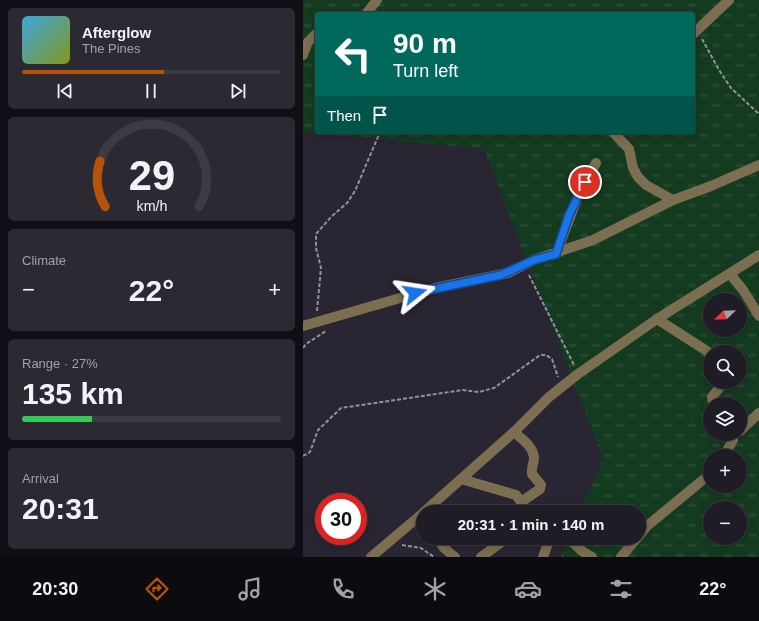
<!DOCTYPE html>
<meta charset="utf-8">
<style>
body{margin:0;font-family:Helvetica,sans-serif;background:#2c2932;color:#f1f3f6;height:100vh;display:flex;flex-direction:column;font-size:15px;white-space:nowrap}
*{box-sizing:border-box;margin:0}
p{font-size:13px;color:#a1a1a7}
.icon{flex:none;width:22px;height:22px;fill:none;stroke:currentColor;stroke-width:2;stroke-linecap:round;stroke-linejoin:round}
.map{position:relative;flex:1;overflow:hidden}
.side{display:flex;flex-direction:column;gap:8px;padding:8px;background:#110f15;width:303px}
.side>*{flex:none}
.guide{position:absolute;left:12px;top:12px;width:380px;height:122px;border-radius:4px;box-shadow:0 2px 10px #0003,0 0 0 1px #3c3a43;background:#00695c;color:#fff;overflow:hidden}
.needle{width:26px;rotate:247deg}
.buttons{position:absolute;left:400px;top:293px;display:grid;gap:8px}
.buttons a{display:grid;place-items:center;width:44px;height:44px;border-radius:50%;background:#1f1c26;box-shadow:0 2px 10px #0003,0 0 0 1px #3c3a43;font-size:20px}
.speed{position:absolute;left:12px;top:493px;display:flex;gap:8px;font-size:20px;font-weight:700;text-align:center}
.speed>*{display:grid;place-content:center;width:52px;height:52px;border-radius:50%;background:#1f1c26;box-shadow:0 2px 10px #0003,0 0 0 1px #3c3a43;line-height:1}
.speed .limit{border:6px solid #d22;background:#fff;color:#111}
.pin{position:absolute;display:grid;place-items:center;width:34px;height:34px;color:#fff;margin:-17px;border:2px solid #fff;border-radius:50%;box-shadow:0 1px 4px #0007}
.me{position:absolute;width:44px;margin:-22px;rotate:75deg;stroke-linejoin:round;filter:drop-shadow(0 0 3px #0008)}
.turn{display:flex;align-items:center;gap:14px;height:84px;padding:0 12px;font-size:18px}
.turn .icon{width:52px;height:52px;stroke-width:2.5}
.turn b{display:block;font-size:28px;line-height:34px}
.then{display:flex;align-items:center;height:38px;padding:0 12px;background:#0003;gap:8px;font-size:15px}
.big{font-size:30px;font-weight:600;line-height:1.1}
.side .widget{flex:1;display:flex;flex-direction:column;justify-content:center;gap:6px;min-width:0;padding:0 14px;border-radius:6px;background:#2c2932}
.side .dial{align-items:center;gap:0}
.dial svg{height:104px;overflow:visible;fill:none;stroke:#3c3a43;stroke-width:7;stroke-linecap:round;text-anchor:middle}
.dial text{fill:#f1f3f6;stroke:none}
.song{display:flex;align-items:center;gap:12px}
.cover{width:48px;height:48px;border-radius:6px;background:linear-gradient(135deg,hsl(200 70% 55%),hsl(70 70% 35%))}
.played{height:4px;border-radius:2px;background:linear-gradient(90deg,#b45309 55%,#3c3a43 55%)}
.keys{display:flex;justify-content:space-around;direction:ltr}
.heat{display:flex;justify-content:space-between;align-items:center;font-size:22px;direction:ltr}
.charge{height:6px;border-radius:3px;background:linear-gradient(90deg,#34c759 27%,#3c3a43 0)}
.trip{position:absolute;left:113px;top:505px;width:230px;height:40px;border-radius:20px;background:#1f1c26;box-shadow:0 2px 10px #0003,0 0 0 1px #3c3a43;font-weight:600;line-height:40px;text-align:center}
.tabs{display:flex;height:64px;justify-content:space-around;align-items:center;background:#0c0b0f;color:#a1a1a7}
.tabs .icon{width:28px;height:28px}
.tabs .current{color:#b45309}
.tabs b{font-size:18px;color:#f1f3f6}
main{display:flex;flex:1;min-height:0}
.map>svg:first-child{display:block}
.grass{fill:url(#grass-tufts);fill-rule:evenodd}
.lines{fill:none;stroke-linecap:round;stroke-linejoin:round}
.path{stroke:#94919c;stroke-width:2;stroke-dasharray:4 2;stroke-linecap:butt}
.minor{stroke:#7c6e51;stroke-width:10}
.route-casing{stroke:#114b97;stroke-width:10}
.route{stroke:#1a73e8;stroke-width:7}
</style>
<main>
<section class="side">
<div class="widget">
<div class="song"><i class="cover"></i><div><b>Afterglow</b><p>The Pines</p></div></div>
<div class="played"></div>
<div class="keys"><svg class="icon" aria-label="previous" viewBox="0 0 24 24"><path d="M18 5L8 12l10 7zM5 5v14"/></svg><svg class="icon" aria-label="pause" viewBox="0 0 24 24"><path d="M8 5v14M16 5v14"/></svg><svg class="icon" aria-label="next" viewBox="0 0 24 24"><path d="M6 5l10 7-10 7zM19 5v14"/></svg></div>
</div>
<div class="widget dial"><svg viewBox="0 0 100 80">
<path d="M14 69A42 42 0 1 1 86 69"/>
<path d="M14 69A42 42 0 0 1 10 34" stroke="#b45309"/>
<text x="50" y="56" font-size="32" font-weight="700">29</text>
<text x="50" y="72" font-size="11">km/h</text>
</svg></div>
<div class="widget"><p>Climate</p>
<div class="heat"><a>−</a><b class="big">22°</b><a>+</a></div>
</div>
<div class="widget"><p>Range · 27%</p><b class="big">135 km</b><div class="charge"></div></div>
<div class="widget"><p>Arrival</p><b class="big">20:31</b></div>
</section>
<div class="map">
<svg width="456" height="557" viewBox="0 0 456 557">
<defs>
<pattern id="grass-tufts" width="24" height="20" patternUnits="userSpaceOnUse"><rect width="24" height="20" fill="#143b20"/><path d="M3 7l-1-3M5 7V3M7 7l1-3M15 17l-1-3M17 17v-4M19 17l1-3" fill="none" stroke="#375841"/></pattern>
</defs>
<rect width="100%" height="100%" fill="#292532"/>
<!-- grass -->
<path class="grass" d="M0 0H456V557H258L266 538H336V512H277L300 459 181 149 0 132ZM14 14H390V132H14ZM407 300H437V330H407ZM407 352H437V382H407ZM407 404H437V434H407ZM407 456H437V486H407ZM407 508H437V538H407Z"/>
<g class="lines">
<!-- path -->
<g class="path">
<path d="M399 39 416 70 428 88 456 114"/>
<path d="M226 275 271 365"/>
<path d="M14 311 18 268 13 248V234L28 217 44 203 52 191 77 132"/>
<path d="M0 348 3 344 23 331"/>
<path d="M0 456 7 452 15 430 38 408 160 390 176 392 191 388 237 355H243L249 359 255 377"/>
<path d="M99 545 118 548 131 557"/>
</g>
<!-- minor -->
<g class="minor">
<path d="M63 14 74 0"/>
<path d="M390 34 426 0"/>
<path d="M0 55 5 42 14 33"/>
<path d="M310 132 326 149 330 168 335 177 343 185 370 200"/>
<path d="M253 254 277 191 293 163"/>
<path d="M427 274 440 290 456 316"/>
<path d="M354 319 407 353"/>
<path d="M0 326 132 288 205 273 231 260 290 240 370 200 408 186 456 165"/>
<path d="M410 404 409 397 421 382"/>
<path d="M437 431 456 413"/>
<path d="M211 432C219 439 230 446 231 458 231 463 228 468 229 474L238 485 237 489 218 502"/>
<path d="M421 456 430 440 429 434"/>
<path d="M158 479 213 495 225 512"/>
<path d="M121 512 211 432 246 397 275 374 354 319 456 255"/>
<path d="M336 536 344 526 407 474"/>
<path d="M134 538 141 548 152 557"/>
<path d="M265 538 279 551 289 557"/>
<path d="M68 557 120 513"/>
<path d="M178 557 200 541"/>
<path d="M240 557 247 538"/>
<path d="M318 557 334 538"/>
</g>
</g>
<g class="lines">
<!-- route casing -->
<g class="route-casing">
<path id="route" d="M112 293 198 275 231 260 253 254 266 215 282 182"/>
</g>
<!-- route -->
<use href="#route" class="route"/>
</g>
</svg>
<div class="buttons">
<a><svg class="needle" viewBox="-14 -14 28 28"><path d="M0-13l5 13h-10z" fill="#e53935"/><path d="M0 13l5-13h-10z" fill="#a1a1a7"/></svg></a>
<a><svg class="icon" aria-label="search" viewBox="0 0 24 24"><circle cx="10" cy="10" r="6"/><path d="M15 15l6 6"/></svg></a>
<a><svg class="icon" aria-label="layers" viewBox="0 0 24 24"><path d="M12 4l9 5-9 5-9-5zM3 14l9 5 9-5"/></svg></a>
<a>+</a>
<a>−</a>
</div>
<div class="speed"><div class="limit">30</div></div>
<div class="pin" style="left:282px;top:182px;background:#d93025"><svg class="icon" aria-label="arrive" viewBox="0 0 24 24"><path d="M6 21V4h12l-3 4 3 4H6"/></svg></div>
<svg class="me" style="left:112px;top:293px" viewBox="-20 -20 40 40"><path d="M0-17L14 15 0 8-14 15z" fill="#1a73e8" stroke="#fff" stroke-width="4"/></svg>
<div class="trip">20:31 · 1 min · 140 m</div>
<div class="guide">
<div class="turn"><svg class="icon" aria-label="left" viewBox="0 0 24 24"><path d="M17 20v-9H6M10 6l-5 5 5 5"/></svg><div><b>90 m</b>Turn left</div></div>
<div class="then">Then<svg class="icon" aria-label="arrive" viewBox="0 0 24 24"><path d="M6 21V4h12l-3 4 3 4H6"/></svg></div>
</div>
</div>
</main>
<nav class="tabs">
<b>20:30</b>
<svg class="icon current" aria-label="directions" viewBox="0 0 24 24"><path d="M12 3l9 9-9 9-9-9zM9 14v-3h6M13 9l2 2-2 2"/></svg>
<svg class="icon" aria-label="music" viewBox="0 0 24 24"><path d="M9 18V5l10-2v13"/><circle cx="6" cy="18" r="3"/><circle cx="16" cy="16" r="3"/></svg>
<svg class="icon" aria-label="phone" viewBox="0 0 24 24"><path d="M5 4h4l2 5-3 2q2 4 5 5l2-3 5 2v4C11 20 4 13 5 4z"/></svg>
<svg class="icon" aria-label="climate" viewBox="0 0 24 24"><path d="M12 3v18M4 7l16 10M4 17L20 7"/></svg>
<svg class="icon" aria-label="car" viewBox="0 0 24 24"><path d="M5 17H2v-5l4-1 3-4h7l3 4 3 1v5h-3M9 17h6M6 11h13"/><circle cx="7" cy="17" r="2"/><circle cx="17" cy="17" r="2"/></svg>
<svg class="icon" aria-label="filters" viewBox="0 0 24 24"><path d="M4 7h16M4 17h16"/><circle cx="9" cy="7" r="2"/><circle cx="15" cy="17" r="2"/></svg>
<b>22°</b>
</nav>
